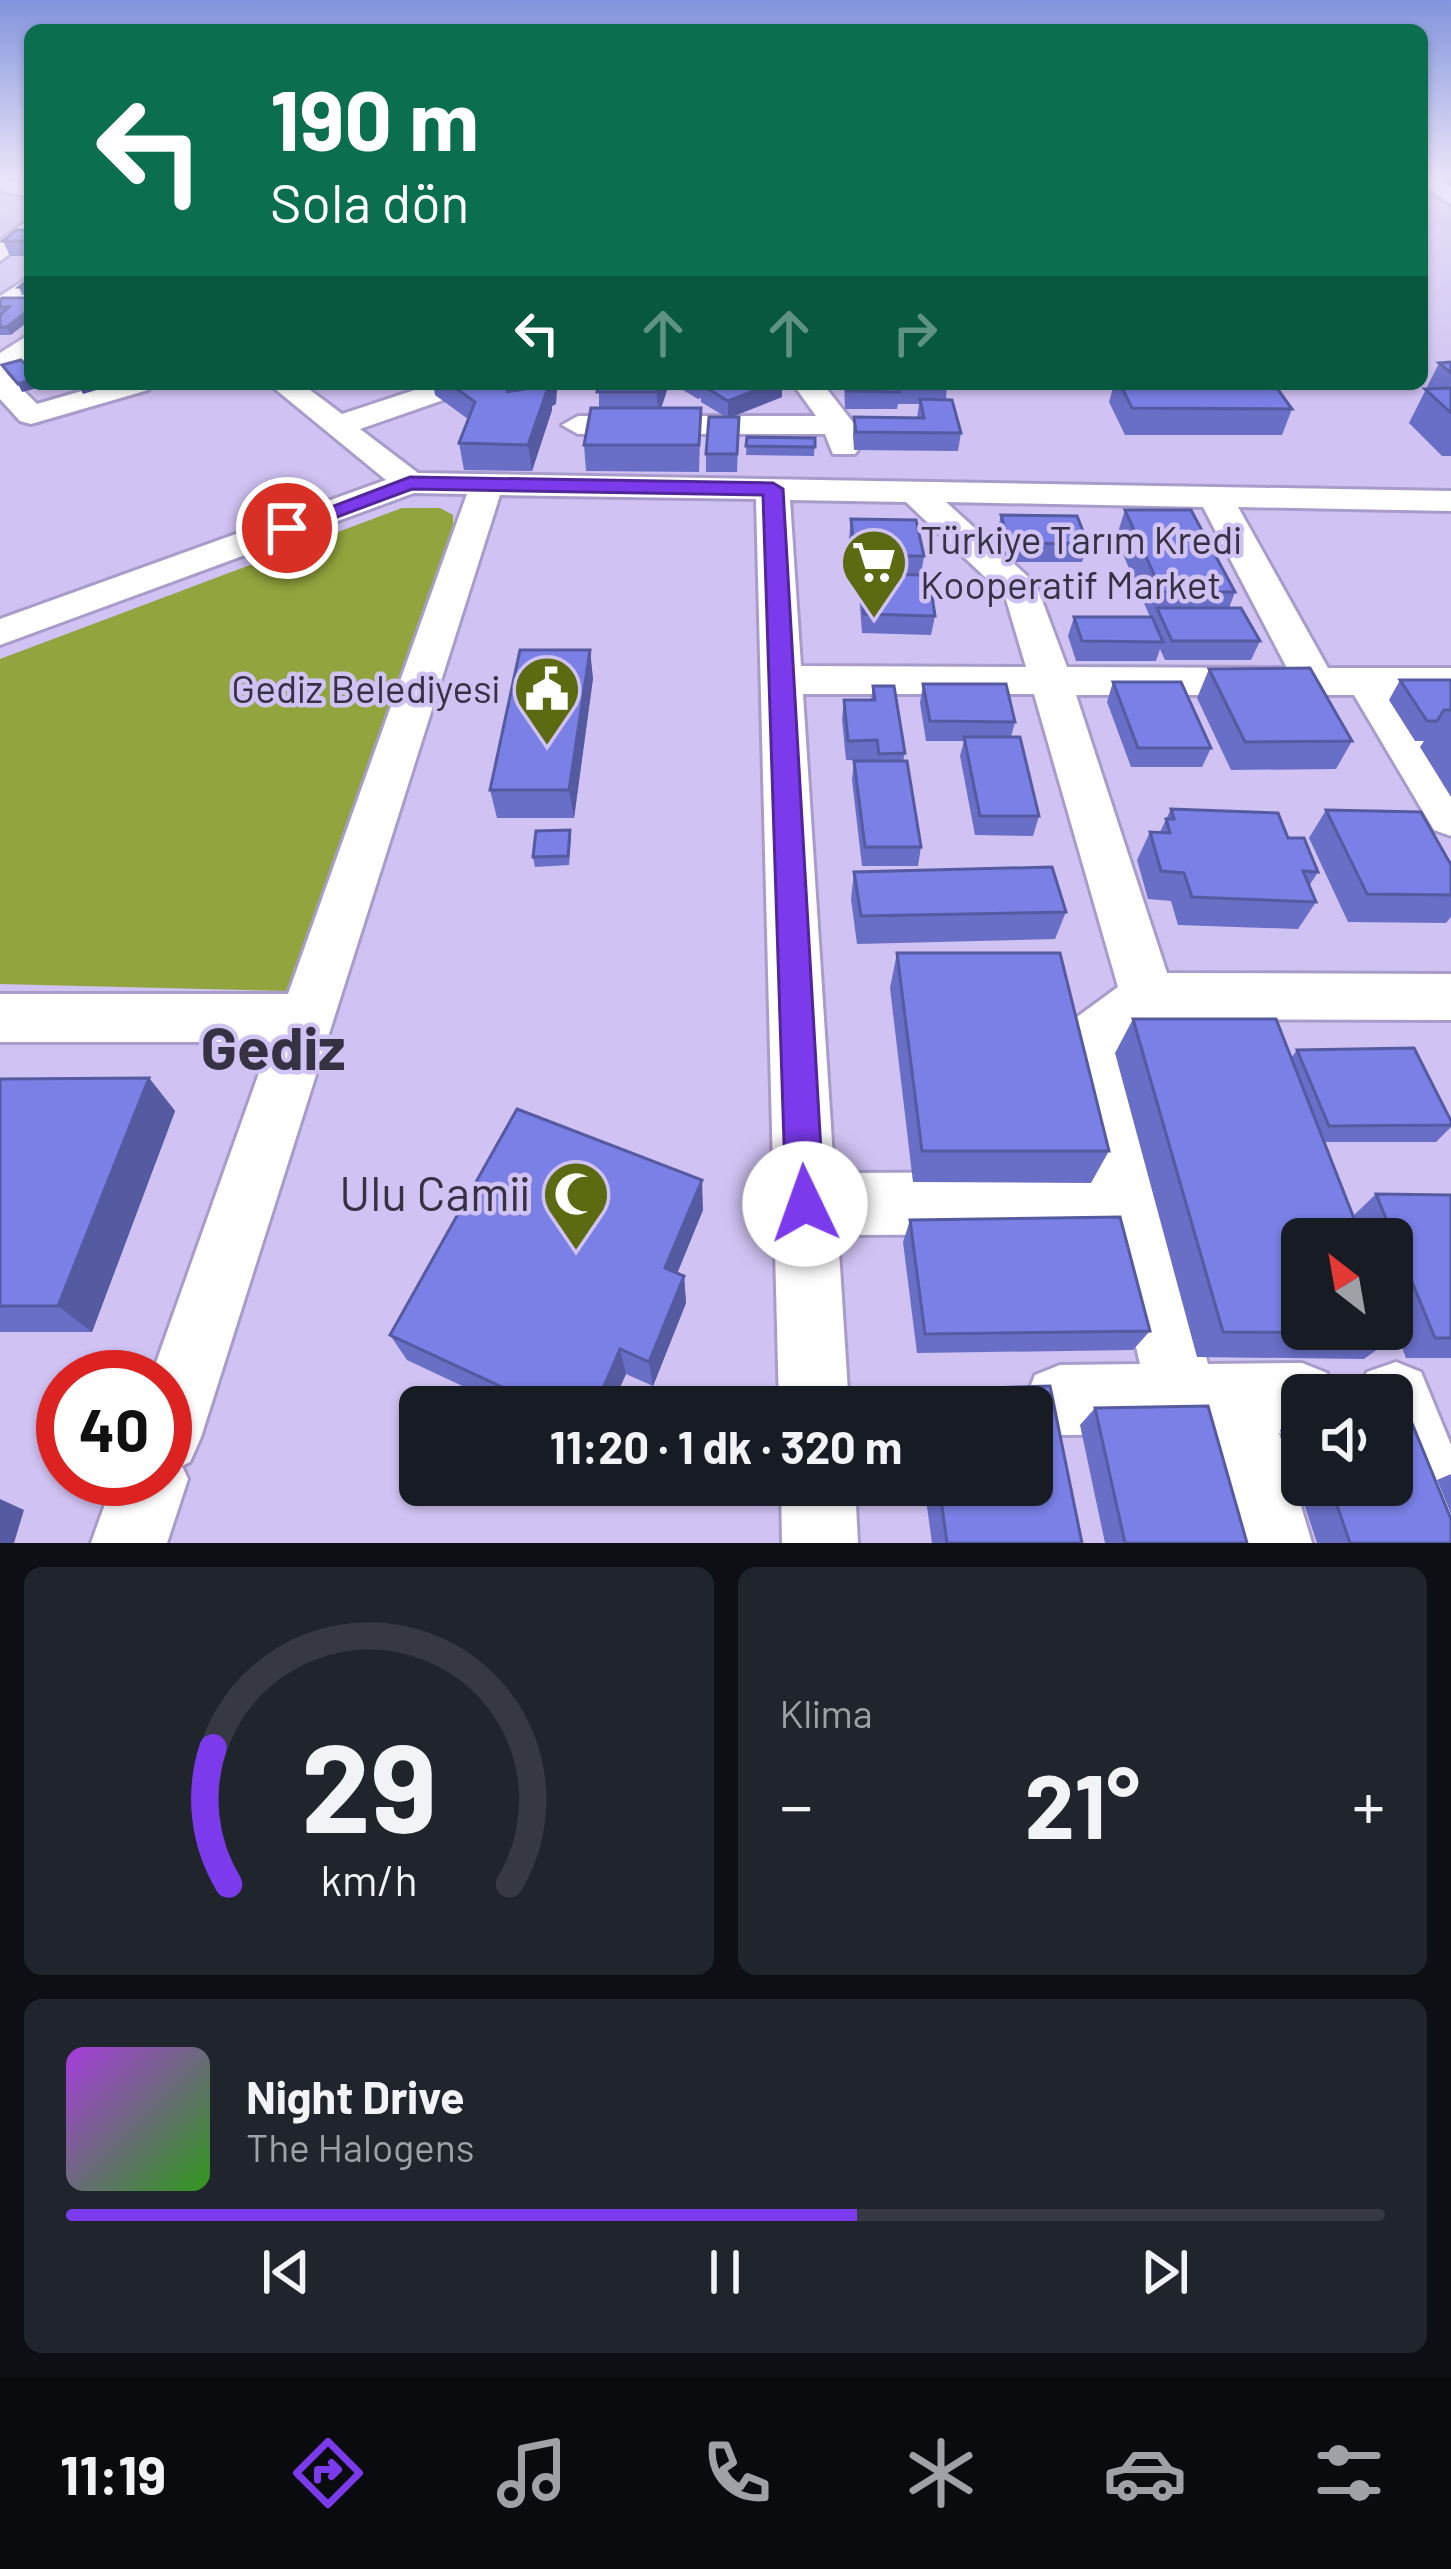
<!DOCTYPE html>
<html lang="tr">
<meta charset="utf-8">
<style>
body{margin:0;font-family:Barlow,sans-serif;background:#20242c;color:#f1f3f6;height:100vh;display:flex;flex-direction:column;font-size:45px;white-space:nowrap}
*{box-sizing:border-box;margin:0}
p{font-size:39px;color:#9ea1a6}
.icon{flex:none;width:66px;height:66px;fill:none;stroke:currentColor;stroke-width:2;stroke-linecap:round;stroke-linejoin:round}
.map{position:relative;height:1543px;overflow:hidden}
.side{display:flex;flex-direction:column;gap:24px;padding:24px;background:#0d0f14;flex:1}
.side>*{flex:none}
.hud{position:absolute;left:24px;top:24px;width:1404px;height:366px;border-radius:18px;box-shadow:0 3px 9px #0004;background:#0b6e4f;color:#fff;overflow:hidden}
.needle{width:78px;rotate:329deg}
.fabs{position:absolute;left:1281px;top:1218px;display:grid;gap:24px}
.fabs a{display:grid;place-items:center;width:132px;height:132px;border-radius:18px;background:#171b24;box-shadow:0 3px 9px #0004;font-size:60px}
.speed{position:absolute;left:36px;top:1350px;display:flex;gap:24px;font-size:60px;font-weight:700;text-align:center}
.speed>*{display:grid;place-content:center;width:156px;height:156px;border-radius:50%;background:#171b24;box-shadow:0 3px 9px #0004;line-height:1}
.speed .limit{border:18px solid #d22;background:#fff;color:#111}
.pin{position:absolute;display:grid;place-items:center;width:102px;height:102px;color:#fff;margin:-51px;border:6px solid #fff;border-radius:50%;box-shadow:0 3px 12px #0007}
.me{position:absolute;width:132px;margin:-66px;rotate:357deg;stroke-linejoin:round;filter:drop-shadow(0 0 9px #0008)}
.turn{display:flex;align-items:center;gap:42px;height:252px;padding:0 48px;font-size:54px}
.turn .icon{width:156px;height:156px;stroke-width:2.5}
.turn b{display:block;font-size:84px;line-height:102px}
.lanes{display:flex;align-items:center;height:114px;padding:0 48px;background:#0003;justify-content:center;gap:60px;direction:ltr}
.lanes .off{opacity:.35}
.big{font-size:90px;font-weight:700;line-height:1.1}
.side .tile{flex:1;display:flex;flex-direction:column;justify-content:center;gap:18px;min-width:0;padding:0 42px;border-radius:18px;background:#20242c}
.side .dial{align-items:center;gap:0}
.dial svg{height:312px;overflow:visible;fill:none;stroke:#363941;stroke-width:7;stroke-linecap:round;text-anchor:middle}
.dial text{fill:#f1f3f6;stroke:none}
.song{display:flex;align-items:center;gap:36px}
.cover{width:144px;height:144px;border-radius:18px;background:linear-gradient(135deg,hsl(280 70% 55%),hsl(110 70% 35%))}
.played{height:12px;border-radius:6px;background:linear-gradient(90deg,#7c3aed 60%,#363941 60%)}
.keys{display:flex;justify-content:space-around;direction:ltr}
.heat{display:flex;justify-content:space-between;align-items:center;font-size:66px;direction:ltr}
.side .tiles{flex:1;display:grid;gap:24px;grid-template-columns:1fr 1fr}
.tile:last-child{grid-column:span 2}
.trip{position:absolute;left:399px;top:1386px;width:654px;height:120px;border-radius:18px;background:#171b24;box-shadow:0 3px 9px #0004;font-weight:700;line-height:120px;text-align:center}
.menu{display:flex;height:192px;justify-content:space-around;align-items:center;background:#090b0e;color:#9ea1a6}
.menu .icon{width:84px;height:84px}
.menu .on{color:#7c3aed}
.menu b{font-size:54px;color:#f1f3f6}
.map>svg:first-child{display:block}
.green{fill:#92a43d}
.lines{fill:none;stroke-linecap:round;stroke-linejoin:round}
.minor-casing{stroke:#a99cca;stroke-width:6}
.minor{fill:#fff;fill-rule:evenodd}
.wall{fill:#696ec6;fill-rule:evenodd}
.shaded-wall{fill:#555aa1}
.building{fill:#7a80e6;stroke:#555aa1;stroke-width:3}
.route{fill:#7c3aed;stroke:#51269a;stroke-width:3}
.labels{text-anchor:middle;stroke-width:9;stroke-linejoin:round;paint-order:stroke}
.poi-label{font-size:39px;fill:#373144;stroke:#d0c2f2;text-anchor:start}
.near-poi-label{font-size:48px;fill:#373144;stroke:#d0c2f2;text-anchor:end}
.near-district-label{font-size:60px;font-weight:bold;fill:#373144;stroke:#d0c2f2}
</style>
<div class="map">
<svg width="1451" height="1543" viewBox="0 0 1451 1543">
<rect width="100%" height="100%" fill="#d0c2f2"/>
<!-- green -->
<path class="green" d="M402 508H440L453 515V530L289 991 0 984V659Z"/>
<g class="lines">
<!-- minor casing -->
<g class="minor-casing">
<g id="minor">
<path d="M1422 176H1437L1451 187V204L1422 185Z"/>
<path d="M0 178 30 185V197L0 190Z"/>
<path d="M30 219V239L0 261V241Z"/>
<path d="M30 277V298L0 317V296Z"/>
<path d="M30 334V356L7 374 37 404 106 384H153L148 390 31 424 20 421 0 399V353Z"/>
<path d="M269 384H302L342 414 433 384H477L472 390 360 429 418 473 1451 491V511L1238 507 1328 668H1451V696H1396L1451 780V836L1434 830 1354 695H1076L1167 973 1451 974V1020L1158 1019 1123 1047 1208 1364 1302 1363 1327 1373 1336 1395H1302V1433H1279L1312 1543H1236L1207 1434 1060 1435 1035 1425 1032 1407 1025 1400 1035 1375 1060 1365 1140 1364 1110 1234 838 1235 849 1407H779L756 499 500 495 201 1437 190 1462 182 1466 188 1479 167 1543H91L114 1479H165V1377H151L270 1042H0V994H288L467 494 414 493 0 645V619L386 480ZM790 500 906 502 1005 596 1026 667 801 666ZM946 502 1203 507 1287 668 1067 667 1036 584ZM803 694H1034L1118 987 1073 1020 1065 1038 1096 1172 834 1173Z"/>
<path d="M793 384H823L855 425 860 447 855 454H833L825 434H578L562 425 578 416H816Z"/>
<path d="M1396 1362 1421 1372 1451 1445V1543H1415L1392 1481V1395H1358L1367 1372Z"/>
<path d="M781 1485H855L858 1543H782Z"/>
</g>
</g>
<!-- minor -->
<use href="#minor" class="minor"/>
</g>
<!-- wall -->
<g class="wall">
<path d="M1438 176H1451V186Z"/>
<path d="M30 230V256H10L3 241Z"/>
<path d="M30 279V295H22L19 287Z"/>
<path d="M30 298 11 335H0V300Z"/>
<path d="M1451 362V456H1442L1409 423 1439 363Z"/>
<path d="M433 384H556V404L552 406V410L532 471 464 470 459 443 468 419 435 395Z"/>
<path d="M599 384H669L661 408H701L699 472 586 471 584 445 599 408Z"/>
<path d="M673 384H782V397L732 417H739L737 472H706V454L726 417 701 402V398L698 399Z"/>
<path d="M844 384H947L946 400 961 433 958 451 854 450 853 435 854 417 917 418 919 404H898L897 409H845Z"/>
<path d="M1114 384H1274L1292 409 1282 435H1125L1109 402Z"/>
<path d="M747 437 815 438 814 456 746 455Z"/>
<path d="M1125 510 1235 592 1229 608 1260 641 1251 660H1165L1160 649 1156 661H1076L1068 636 1074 617H1150L1116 538Z"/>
<path d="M1001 515 1088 544 1082 562H1004L997 534Z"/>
<path d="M851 519 924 556 921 575 935 616 931 635 862 633 859 593 861 574H853L849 538Z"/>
<path d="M1209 669 1352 741 1336 769 1231 770 1197 698Z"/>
<path d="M593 678 574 818H497L490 790Z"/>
<path d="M1400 680H1451V797L1420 747 1424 741H1415L1389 700Z"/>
<path d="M1113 682 1211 748 1202 767H1131L1107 702Z"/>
<path d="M923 684 1015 722 1011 737 1039 816 1033 836 975 835 960 756 964 741H926L920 703Z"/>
<path d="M873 686 905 753 903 761 921 847 918 866H862L852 780 854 761H874L846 760 842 719 844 700H871Z"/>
<path d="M1171 809 1288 838 1318 872 1309 886 1316 902 1298 929 1178 925 1171 901 1148 899 1137 860 1150 832H1160Z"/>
<path d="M1326 810 1451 865V917L1446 923 1348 922 1309 838Z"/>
<path d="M570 830 571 840 569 865 535 867 533 857Z"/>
<path d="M854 872 1066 912 1055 939 857 944 851 899Z"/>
<path d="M897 953 1109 1151 1091 1183 913 1182 890 988Z"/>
<path d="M1133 1019 1291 1058 1297 1050 1451 1121V1127L1436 1142H1324L1353 1216 1376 1194 1451 1195V1358H1406L1397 1335 1364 1359 1197 1357 1115 1053ZM1302 1239H1392V1329Z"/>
<path d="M149 1078 175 1111 92 1332H0V1079Z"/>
<path d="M703 1210 677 1273 684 1276 686 1303 653 1386 626 1374 611 1407H507L407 1360 390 1335Z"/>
<path d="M910 1220 1150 1331 1133 1350 917 1353 903 1242Z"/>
<path d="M1050 1386 1082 1543H932L924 1485H1032V1407H918L926 1390Z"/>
<path d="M1095 1408 1247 1543H1105L1080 1425Z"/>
<path d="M1302 1415V1485H1392L1451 1543H1317L1280 1430Z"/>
<path d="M1451 1474V1514L1437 1480Z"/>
</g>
<!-- shaded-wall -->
<g class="shaded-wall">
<path d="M30 309V320L11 335 7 327Z"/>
<path d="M30 380V384H40L42 387 22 392 18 384Z"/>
<path d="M78 384H117L83 394Z"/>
<path d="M535 384H556L557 391 556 404 552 406V410L532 471 528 445 506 392Z"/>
<path d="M660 384H669L658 418 657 392Z"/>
<path d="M771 384H782V397L728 418V401Z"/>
<path d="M590 650 593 678 574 818 569 790Z"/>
<path d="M149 1078 175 1111 92 1332 58 1306Z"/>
<path d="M702 1180 703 1210 668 1296 665 1268Z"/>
<path d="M684 1276 686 1303 653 1386 649 1362Z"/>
<path d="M620 1349 626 1374 611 1407H595Z"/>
<path d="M0 1499 24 1510 14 1543H0Z"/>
</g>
<!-- building -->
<g class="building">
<path d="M16 230H30V241H3Z"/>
<path d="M29 279 30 287H19Z"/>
<path d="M2 298H30V309L7 327H0V315L9 307H0V300Z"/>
<path d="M21 360 30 369V380L18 384 2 365Z"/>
<path d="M1451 362V373L1439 363Z"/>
<path d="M450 384H535L506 392 549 385 528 445 459 443 475 402Z"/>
<path d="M599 384H660L657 392H597Z"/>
<path d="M700 384H771L728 401Z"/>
<path d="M846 384H947L948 387H899V392L847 391Z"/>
<path d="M1120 384H1274L1292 409 1132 408Z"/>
<path d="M1451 388V413L1425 389Z"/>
<path d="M920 399 952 400 961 433 856 432 854 417 924 418Z"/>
<path d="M591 408H701L699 445H584Z"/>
<path d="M709 417H739L737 454H706Z"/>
<path d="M747 437 815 438V447L746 446Z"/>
<path d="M1125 510H1191L1235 592H1162Z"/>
<path d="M1001 515 1077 516 1088 544 1009 543Z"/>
<path d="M851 519 916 520 924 556H855Z"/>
<path d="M861 574 929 575 935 616 864 614Z"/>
<path d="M1157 608H1241L1260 641H1172Z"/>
<path d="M1074 617H1152L1163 642 1082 641Z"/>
<path d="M520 650H590L569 790H490Z"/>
<path d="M1310 668 1352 741 1245 742 1209 669Z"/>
<path d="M1400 680H1451V710H1444L1437 721H1427Z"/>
<path d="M1113 682H1181L1211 748H1138Z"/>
<path d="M923 684H1006L1015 722 930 721Z"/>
<path d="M873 686H894L905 753 879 754 877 740 848 741 844 700H875Z"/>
<path d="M964 737H1020L1039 816H980Z"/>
<path d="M854 761H907L921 847H865Z"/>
<path d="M1171 809 1278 813 1288 838H1304L1318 872 1303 871 1316 902 1192 897 1184 873 1161 871 1150 832 1170 833 1166 819H1174Z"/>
<path d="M1326 810 1421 812 1451 865V895L1367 894Z"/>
<path d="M570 830 568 856 533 857 536 831Z"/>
<path d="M1052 867 1066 912 861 916 854 872Z"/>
<path d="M897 953H1060L1109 1151H922Z"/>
<path d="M1133 1019H1276L1362 1239H1302V1329H1392V1315L1399 1333 1223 1332Z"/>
<path d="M1414 1048 1451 1121V1125L1329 1126 1297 1050Z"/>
<path d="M149 1078 58 1306H0V1079Z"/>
<path d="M517 1109 702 1180 665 1268 684 1276 649 1362 620 1349 595 1407H545L390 1335Z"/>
<path d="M1376 1194 1451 1195V1338H1435Z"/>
<path d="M1120 1217 1150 1331 925 1334 910 1220Z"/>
<path d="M1050 1386 1082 1543H947L939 1485H1032V1407H929L926 1390Z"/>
<path d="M1208 1406 1247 1543H1125L1095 1408Z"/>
<path d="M1407 1411 1451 1519V1543H1350L1330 1485H1392V1412Z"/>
</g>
<!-- sky -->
<linearGradient id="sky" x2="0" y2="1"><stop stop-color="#8294dc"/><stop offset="0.45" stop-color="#eae4f9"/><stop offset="1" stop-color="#eae4f9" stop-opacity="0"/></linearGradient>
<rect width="1451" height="392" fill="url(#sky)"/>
<!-- route -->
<path class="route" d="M410 477 773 483 783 489 824 1204 818 1218 805 1223 791 1218 786 1204 763 495 412 489 294 533H279L276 528Z"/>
<!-- icons -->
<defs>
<g id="supermarket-pin" transform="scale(3.45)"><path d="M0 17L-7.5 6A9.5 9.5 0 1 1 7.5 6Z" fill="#5c6a12" stroke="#d0c2f2"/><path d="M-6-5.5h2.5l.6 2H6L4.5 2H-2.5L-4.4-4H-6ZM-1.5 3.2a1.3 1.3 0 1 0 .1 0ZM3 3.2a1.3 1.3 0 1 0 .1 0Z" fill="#fff"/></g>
<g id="civic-pin" transform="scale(3.45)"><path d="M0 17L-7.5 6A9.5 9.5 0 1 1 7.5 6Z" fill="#5c6a12" stroke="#d0c2f2"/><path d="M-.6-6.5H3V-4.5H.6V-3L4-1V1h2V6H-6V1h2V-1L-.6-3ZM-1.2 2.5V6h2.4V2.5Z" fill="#fff"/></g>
<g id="mosque-pin" transform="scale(3.45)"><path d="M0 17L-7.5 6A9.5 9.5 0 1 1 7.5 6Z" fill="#5c6a12" stroke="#d0c2f2"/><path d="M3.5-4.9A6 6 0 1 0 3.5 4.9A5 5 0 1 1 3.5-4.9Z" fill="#fff"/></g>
</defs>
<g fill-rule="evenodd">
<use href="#supermarket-pin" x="874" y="562"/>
<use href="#civic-pin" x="547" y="689"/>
<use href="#mosque-pin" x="576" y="1194"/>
</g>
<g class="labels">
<!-- poi labels -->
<g class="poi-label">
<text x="920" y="554">Türkiye Tarım Kredi<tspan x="920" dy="45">Kooperatif Market</tspan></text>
<text x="500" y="703" text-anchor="end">Gediz Belediyesi</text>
</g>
<!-- near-poi labels -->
<g class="near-poi-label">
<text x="530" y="1211">Ulu Camii</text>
</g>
<!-- near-district labels -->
<g class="near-district-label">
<text x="273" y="1070">Gediz</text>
</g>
</g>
</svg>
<div class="fabs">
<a><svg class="needle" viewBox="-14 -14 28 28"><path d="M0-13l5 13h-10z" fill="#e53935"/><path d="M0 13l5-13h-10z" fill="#9ea1a6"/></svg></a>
<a><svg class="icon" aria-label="sound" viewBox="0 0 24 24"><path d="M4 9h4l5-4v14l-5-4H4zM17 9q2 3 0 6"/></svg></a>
</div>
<div class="speed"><div class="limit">40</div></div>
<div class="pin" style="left:287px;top:528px;background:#d93025"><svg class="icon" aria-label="arrive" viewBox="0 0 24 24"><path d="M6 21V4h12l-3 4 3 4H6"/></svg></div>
<svg class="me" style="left:805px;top:1204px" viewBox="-20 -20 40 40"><circle r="19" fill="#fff"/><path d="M0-13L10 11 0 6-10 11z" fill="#7c3aed"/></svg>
<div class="trip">11:20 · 1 dk · 320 m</div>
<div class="hud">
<div class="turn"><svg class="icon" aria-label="left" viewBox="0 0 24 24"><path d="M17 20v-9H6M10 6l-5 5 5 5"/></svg><div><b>190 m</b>Sola dön</div></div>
<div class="lanes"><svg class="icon" aria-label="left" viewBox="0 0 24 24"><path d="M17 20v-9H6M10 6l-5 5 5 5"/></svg><svg class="icon off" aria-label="ahead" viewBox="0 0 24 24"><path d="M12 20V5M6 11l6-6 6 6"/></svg><svg class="icon off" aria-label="ahead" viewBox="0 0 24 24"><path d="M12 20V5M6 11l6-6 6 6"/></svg><svg class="icon off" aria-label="right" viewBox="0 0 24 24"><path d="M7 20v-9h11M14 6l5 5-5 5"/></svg></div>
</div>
</div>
<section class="side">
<div class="tiles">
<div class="tile dial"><svg viewBox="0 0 100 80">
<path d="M14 69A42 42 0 1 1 86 69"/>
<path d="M14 69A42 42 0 0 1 10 34" stroke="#7c3aed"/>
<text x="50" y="56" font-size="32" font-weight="700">29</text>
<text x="50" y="72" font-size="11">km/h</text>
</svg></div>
<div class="tile"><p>Klima</p>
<div class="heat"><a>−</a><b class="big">21°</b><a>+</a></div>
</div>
<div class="tile">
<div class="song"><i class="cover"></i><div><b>Night Drive</b><p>The Halogens</p></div></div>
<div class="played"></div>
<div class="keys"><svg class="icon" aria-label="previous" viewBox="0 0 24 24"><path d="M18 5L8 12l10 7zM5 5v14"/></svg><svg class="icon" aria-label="pause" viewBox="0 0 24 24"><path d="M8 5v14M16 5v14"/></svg><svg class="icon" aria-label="next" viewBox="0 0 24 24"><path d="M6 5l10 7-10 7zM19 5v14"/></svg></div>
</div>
</div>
</section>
<nav class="menu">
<b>11:19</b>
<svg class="icon on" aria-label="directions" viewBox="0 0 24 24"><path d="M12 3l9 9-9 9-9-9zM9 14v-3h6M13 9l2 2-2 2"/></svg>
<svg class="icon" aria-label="music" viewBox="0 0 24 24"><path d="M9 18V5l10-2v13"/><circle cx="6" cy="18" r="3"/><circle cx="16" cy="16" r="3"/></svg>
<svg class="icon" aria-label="phone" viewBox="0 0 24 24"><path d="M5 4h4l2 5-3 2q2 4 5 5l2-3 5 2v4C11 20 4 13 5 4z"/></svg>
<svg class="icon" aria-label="climate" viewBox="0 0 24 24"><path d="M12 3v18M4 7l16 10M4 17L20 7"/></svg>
<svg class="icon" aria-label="car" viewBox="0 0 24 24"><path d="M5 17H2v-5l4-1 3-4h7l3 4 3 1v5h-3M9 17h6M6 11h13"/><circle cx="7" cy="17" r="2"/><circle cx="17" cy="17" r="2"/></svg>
<svg class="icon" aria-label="filters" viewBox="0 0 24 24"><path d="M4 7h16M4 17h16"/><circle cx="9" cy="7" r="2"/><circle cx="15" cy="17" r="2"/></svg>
</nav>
